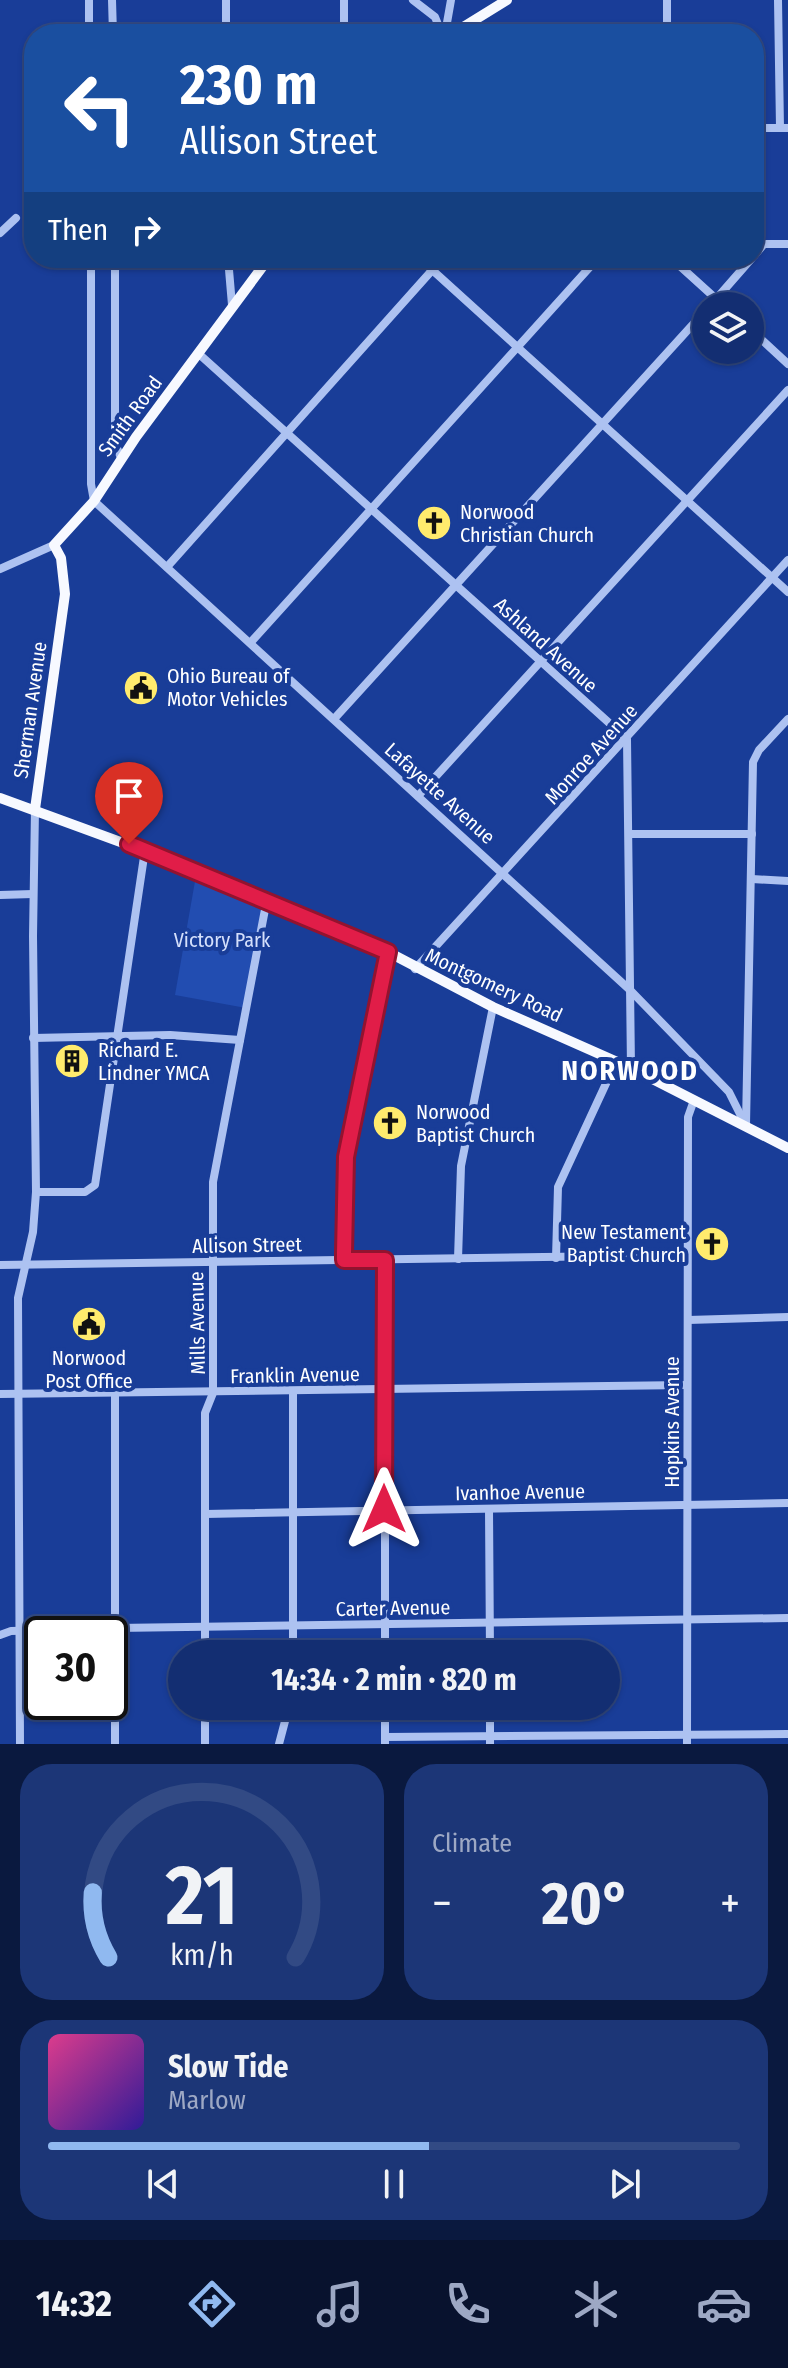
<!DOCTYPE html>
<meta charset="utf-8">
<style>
body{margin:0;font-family:"Fira Sans Condensed",sans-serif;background:#1c3677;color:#f1f3f6;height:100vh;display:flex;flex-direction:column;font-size:30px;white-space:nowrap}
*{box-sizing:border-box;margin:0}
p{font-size:26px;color:#9da8c4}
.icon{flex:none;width:44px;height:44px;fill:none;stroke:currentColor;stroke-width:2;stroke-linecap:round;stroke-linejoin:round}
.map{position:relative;height:1744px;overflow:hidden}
.sheet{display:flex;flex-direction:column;gap:20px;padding:20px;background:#0a193f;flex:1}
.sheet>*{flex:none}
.guide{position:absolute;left:24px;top:24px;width:740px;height:244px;border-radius:32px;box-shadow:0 2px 6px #0004,0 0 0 2px #324a84;background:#1a4fa0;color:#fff;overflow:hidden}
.fabs{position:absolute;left:692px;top:292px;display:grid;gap:16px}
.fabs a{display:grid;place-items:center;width:72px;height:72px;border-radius:50%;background:#132e72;box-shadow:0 2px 6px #0004,0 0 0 2px #324a84;font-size:40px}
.speed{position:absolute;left:24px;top:1616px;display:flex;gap:16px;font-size:40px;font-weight:700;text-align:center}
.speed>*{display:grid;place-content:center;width:104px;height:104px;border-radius:50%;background:#132e72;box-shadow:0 2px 6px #0004,0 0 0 2px #324a84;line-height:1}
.speed .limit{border:4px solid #111;border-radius:12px;background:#fff;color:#111}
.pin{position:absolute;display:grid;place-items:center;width:68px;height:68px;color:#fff;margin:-82px -34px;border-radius:50% 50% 50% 0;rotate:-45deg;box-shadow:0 0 8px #0007}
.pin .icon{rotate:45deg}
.me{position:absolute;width:88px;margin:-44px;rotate:0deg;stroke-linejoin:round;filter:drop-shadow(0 0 6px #0008)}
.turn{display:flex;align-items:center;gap:28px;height:168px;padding:0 24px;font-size:36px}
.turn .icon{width:104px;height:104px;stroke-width:2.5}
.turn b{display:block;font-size:56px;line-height:68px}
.then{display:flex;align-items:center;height:76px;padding:0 24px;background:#0003;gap:16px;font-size:30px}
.big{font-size:60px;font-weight:700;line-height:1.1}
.sheet .tile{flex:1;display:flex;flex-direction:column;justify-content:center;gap:12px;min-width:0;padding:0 28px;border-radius:32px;background:#1c3677}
.sheet .dial{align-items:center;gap:0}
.dial svg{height:208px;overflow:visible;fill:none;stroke:#324a84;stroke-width:7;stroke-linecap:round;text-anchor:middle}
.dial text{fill:#f1f3f6;stroke:none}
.song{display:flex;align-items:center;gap:24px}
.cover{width:96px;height:96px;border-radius:12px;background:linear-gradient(135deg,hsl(330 70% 55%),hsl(250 70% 35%))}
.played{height:8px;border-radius:4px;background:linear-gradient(90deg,#90b9f0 55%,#324a84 55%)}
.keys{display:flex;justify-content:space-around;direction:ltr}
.heat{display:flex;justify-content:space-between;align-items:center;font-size:44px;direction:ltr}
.sheet .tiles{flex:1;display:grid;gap:20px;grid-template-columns:1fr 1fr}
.tile:last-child{grid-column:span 2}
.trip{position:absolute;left:168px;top:1640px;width:452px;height:80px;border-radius:40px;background:#132e72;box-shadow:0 2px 6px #0004,0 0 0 2px #324a84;font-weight:700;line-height:80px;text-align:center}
.menu{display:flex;height:128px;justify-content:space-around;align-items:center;background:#08122e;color:#9da8c4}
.menu .icon{width:56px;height:56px}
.menu .active{color:#90b9f0}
.menu b{font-size:36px;color:#f1f3f6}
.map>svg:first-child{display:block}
.green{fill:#224db1}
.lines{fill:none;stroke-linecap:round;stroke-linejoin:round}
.minor{stroke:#adc2f1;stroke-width:8}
.major{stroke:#f7f9ff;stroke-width:10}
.route-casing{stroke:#92132f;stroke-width:20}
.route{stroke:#e11d48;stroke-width:14}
.labels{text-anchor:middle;stroke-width:8;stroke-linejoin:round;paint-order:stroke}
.street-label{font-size:20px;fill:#fff;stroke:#193d98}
.poi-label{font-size:20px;fill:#fff;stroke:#193d98;text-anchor:start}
.park-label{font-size:20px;fill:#d5e0fc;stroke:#193d98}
.district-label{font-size:28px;font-weight:bold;letter-spacing:2px;fill:#fff;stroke:#193d98}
</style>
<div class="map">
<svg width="788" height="1744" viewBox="0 0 788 1744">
<rect width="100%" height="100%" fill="#193d98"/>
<!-- green -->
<path class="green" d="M197 870 267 899 246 1008 175 995Z"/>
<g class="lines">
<!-- minor -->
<g class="minor">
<path d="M89 0V34"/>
<path d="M112 0 113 34"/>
<path d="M226 0V34"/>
<path d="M344 0V34"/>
<path d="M413 0 435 17 442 34"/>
<path d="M667 0V34"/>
<path d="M778 0 780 128"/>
<path d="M445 34 451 0"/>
<path d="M754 128H788"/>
<path d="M0 233 16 218"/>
<path d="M754 256 764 244H788"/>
<path d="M91 258V484L94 501 630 990 729 1092 746 1126"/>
<path d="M115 258V443L121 458"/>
<path d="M228 258 232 305"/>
<path d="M419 258 788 592"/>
<path d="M671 258 724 306"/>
<path d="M710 306 752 258"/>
<path d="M750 329 788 364"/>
<path d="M199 354 627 739 631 1068"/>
<path d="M167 567 443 258"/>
<path d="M0 569 54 545"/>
<path d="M251 642 598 258"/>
<path d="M334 719 706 310"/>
<path d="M418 796 788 390"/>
<path d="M630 834H752"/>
<path d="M752 879 788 881"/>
<path d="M0 895 33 894"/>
<path d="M415 969 788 560"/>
<path d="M33 1038 170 1035 240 1040"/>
<path d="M746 1125 753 762 759 750 788 719"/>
<path d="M36 1192H85L95 1185 145 850"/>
<path d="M556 1258 558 1187 616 1062"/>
<path d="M458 1259 461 1166 493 1007"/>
<path d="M344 1260 346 1157 388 952"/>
<path d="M0 1265 687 1255"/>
<path d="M688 1320 788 1317"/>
<path d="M293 1391V1654"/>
<path d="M115 1393V1744"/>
<path d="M0 1394 687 1385"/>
<path d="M489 1509 490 1654"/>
<path d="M205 1514 788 1503"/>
<path d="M0 1635 11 1631 116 1628 788 1618"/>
<path d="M205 1654V1413L213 1393V1182L267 899"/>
<path d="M385 1654V1260"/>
<path d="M205 1706V1744"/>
<path d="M385 1706V1744"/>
<path d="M490 1706V1744"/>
<path d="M385 1737 788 1734"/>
<path d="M20 1744 18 1298 33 1232 36 1192 33 936 35 809"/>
<path d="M279 1744 289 1706"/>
<path d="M687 1744 688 1117 694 1100"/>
</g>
<!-- major -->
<g class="major">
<path d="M452 34 507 0"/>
<path d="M0 798 197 870 388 952 493 1007 631 1068 788 1148"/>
<path d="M35 809 65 594 61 558 54 545 94 501 136 437 269 258"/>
</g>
</g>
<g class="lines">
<!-- route casing -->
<g class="route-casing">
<path id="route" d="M129 844 388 952 346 1157 344 1253V1260H385L384 1509"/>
</g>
<!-- route -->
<use href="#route" class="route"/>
</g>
<!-- icons -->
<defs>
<g id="church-disc" transform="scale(1.8)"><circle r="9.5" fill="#ffeb6d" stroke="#193d98"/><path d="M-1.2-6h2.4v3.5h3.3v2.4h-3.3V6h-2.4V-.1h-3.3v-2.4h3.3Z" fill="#111"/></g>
<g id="civic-disc" transform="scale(1.8)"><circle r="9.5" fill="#ffeb6d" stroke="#193d98"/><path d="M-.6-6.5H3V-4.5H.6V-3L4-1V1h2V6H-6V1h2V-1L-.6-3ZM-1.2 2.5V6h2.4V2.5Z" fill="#111"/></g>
<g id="building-disc" transform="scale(1.8)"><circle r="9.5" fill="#ffeb6d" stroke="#193d98"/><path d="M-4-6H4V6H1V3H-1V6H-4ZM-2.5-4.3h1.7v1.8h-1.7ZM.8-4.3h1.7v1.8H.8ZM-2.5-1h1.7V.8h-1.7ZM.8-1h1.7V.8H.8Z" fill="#111"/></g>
</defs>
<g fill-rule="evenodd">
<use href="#church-disc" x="434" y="523"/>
<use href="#civic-disc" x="141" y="688"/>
<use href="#building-disc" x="72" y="1061"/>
<use href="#church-disc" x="390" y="1123"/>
<use href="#church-disc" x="712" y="1244"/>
<use href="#civic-disc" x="89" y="1324"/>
</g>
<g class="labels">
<!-- street labels -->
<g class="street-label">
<text transform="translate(130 416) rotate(-54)" y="7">Smith Road</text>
<text transform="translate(546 645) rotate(42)" y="7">Ashland Avenue</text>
<text transform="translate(30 710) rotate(-82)" y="7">Sherman Avenue</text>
<text transform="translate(591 754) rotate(-48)" y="7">Monroe Avenue</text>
<text transform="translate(440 793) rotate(42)" y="7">Lafayette Avenue</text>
<text transform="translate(494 985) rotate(25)" y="7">Montgomery Road</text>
<text transform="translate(247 1245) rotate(-1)" y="7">Allison Street</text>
<text transform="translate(197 1323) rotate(-91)" y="7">Mills Avenue</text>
<text transform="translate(295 1375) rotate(-1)" y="7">Franklin Avenue</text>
<text transform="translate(672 1422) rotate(-90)" y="7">Hopkins Avenue</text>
<text transform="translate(520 1492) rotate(-1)" y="7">Ivanhoe Avenue</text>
<text transform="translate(393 1608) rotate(-1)" y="7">Carter Avenue</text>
</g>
<!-- poi labels -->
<g class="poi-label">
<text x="460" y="519">Norwood<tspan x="460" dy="23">Christian Church</tspan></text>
<text x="167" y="683">Ohio Bureau of<tspan x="167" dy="23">Motor Vehicles</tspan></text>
<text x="98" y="1057">Richard E.<tspan x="98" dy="23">Lindner YMCA</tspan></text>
<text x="416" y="1119">Norwood<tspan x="416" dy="23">Baptist Church</tspan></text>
<text x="686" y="1239" text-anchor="end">New Testament<tspan x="686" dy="23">Baptist Church</tspan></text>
<text x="89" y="1365" text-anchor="middle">Norwood<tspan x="89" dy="23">Post Office</tspan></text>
</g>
<!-- park labels -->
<g class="park-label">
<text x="222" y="947">Victory Park</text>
</g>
<!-- district labels -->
<g class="district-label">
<text x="630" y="1080">NORWOOD</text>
</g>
</g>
</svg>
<div class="fabs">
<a><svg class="icon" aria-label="layers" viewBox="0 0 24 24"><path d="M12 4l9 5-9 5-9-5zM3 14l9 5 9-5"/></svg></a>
</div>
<div class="speed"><div class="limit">30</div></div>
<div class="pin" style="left:129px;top:844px;background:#d93025"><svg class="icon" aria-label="arrive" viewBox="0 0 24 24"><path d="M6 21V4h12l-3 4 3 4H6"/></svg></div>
<svg class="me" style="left:384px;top:1509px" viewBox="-20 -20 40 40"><path d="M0-17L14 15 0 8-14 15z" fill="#e11d48" stroke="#fff" stroke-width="4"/></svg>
<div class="trip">14:34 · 2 min · 820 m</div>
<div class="guide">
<div class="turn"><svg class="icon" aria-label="left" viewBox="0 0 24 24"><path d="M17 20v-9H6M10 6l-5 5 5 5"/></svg><div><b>230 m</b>Allison Street</div></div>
<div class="then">Then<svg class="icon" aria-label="right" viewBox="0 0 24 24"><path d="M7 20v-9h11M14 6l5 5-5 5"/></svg></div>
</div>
</div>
<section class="sheet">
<div class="tiles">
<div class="tile dial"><svg viewBox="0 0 100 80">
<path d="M14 69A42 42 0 1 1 86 69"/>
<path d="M14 69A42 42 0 0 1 8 44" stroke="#90b9f0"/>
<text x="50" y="56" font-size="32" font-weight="700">21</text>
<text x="50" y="72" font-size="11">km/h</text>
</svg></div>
<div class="tile"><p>Climate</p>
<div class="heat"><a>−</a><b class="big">20°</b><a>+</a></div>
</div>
<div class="tile">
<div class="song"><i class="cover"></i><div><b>Slow Tide</b><p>Marlow</p></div></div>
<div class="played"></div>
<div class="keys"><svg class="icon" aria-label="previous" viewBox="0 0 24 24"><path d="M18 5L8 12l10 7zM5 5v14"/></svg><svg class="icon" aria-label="pause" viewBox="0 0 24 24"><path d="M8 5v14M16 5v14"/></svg><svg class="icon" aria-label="next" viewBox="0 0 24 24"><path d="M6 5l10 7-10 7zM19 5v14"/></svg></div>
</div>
</div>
</section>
<nav class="menu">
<b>14:32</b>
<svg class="icon active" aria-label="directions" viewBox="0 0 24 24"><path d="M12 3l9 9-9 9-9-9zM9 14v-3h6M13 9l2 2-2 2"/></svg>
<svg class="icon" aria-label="music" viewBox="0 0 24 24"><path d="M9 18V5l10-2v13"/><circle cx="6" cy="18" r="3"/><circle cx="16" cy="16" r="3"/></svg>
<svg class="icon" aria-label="phone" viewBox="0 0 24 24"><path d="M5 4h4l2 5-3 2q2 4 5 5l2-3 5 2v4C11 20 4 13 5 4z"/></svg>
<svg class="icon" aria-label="climate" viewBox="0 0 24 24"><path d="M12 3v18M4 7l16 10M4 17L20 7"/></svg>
<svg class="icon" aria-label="car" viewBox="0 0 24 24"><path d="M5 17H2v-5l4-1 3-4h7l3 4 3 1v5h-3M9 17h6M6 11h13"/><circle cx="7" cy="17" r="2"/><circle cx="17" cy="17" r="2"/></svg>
</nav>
